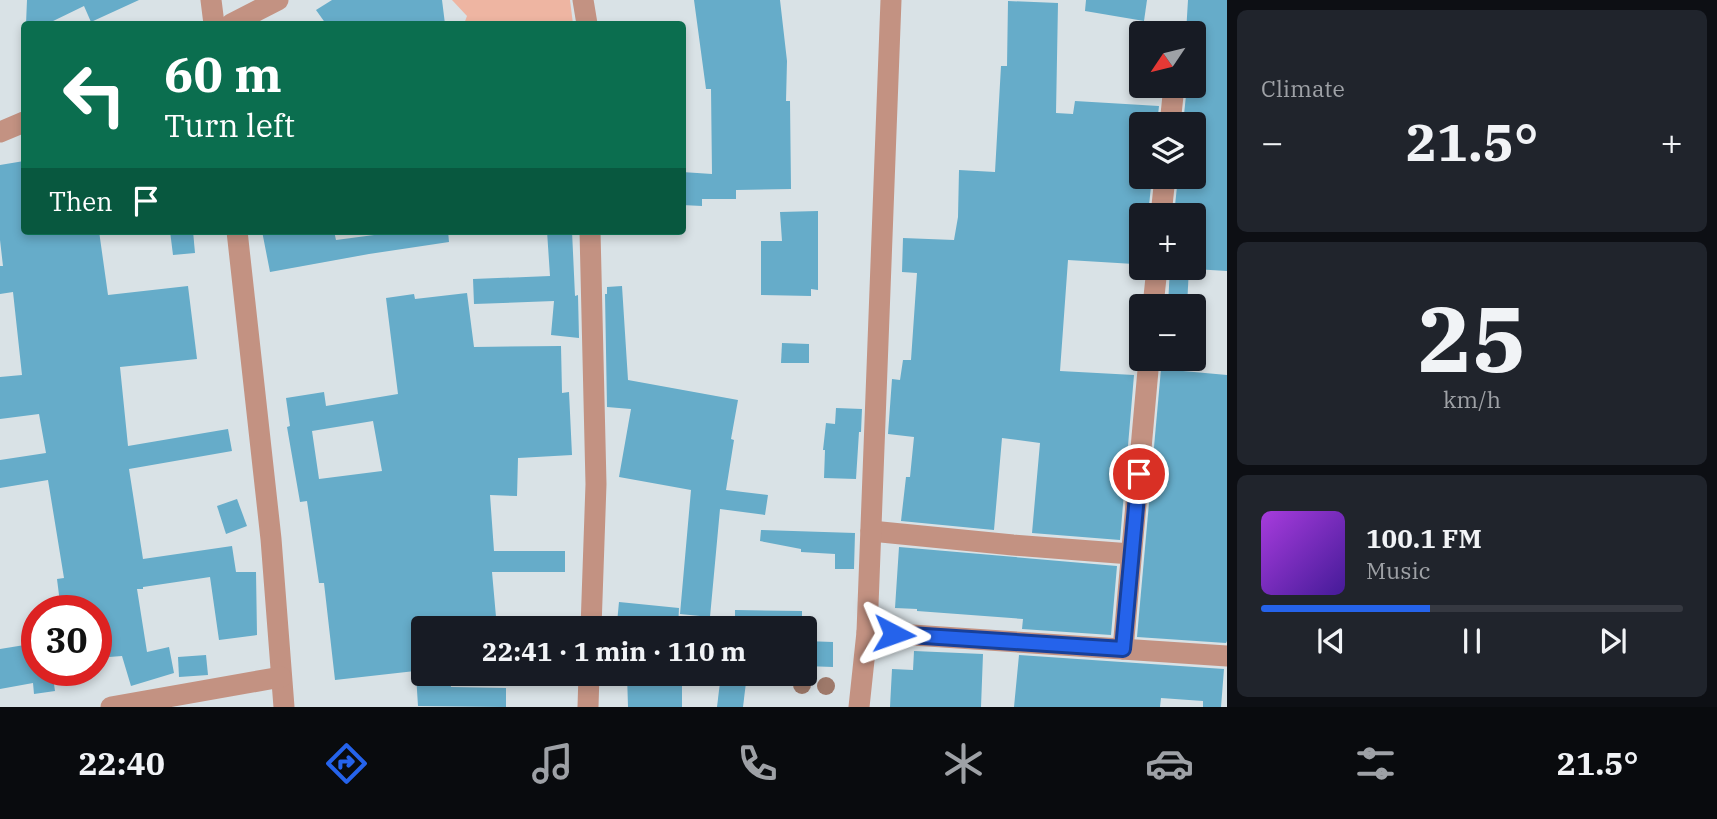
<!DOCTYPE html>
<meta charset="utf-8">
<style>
body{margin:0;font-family:"IBM Plex Serif",serif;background:#20242c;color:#f1f3f6;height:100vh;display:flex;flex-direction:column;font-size:26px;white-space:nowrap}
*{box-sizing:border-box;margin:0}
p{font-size:23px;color:#9ea1a6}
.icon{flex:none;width:38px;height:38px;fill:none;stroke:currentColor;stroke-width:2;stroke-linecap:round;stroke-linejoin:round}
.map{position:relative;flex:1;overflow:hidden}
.drawer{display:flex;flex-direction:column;gap:10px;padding:10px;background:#0d0f14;width:490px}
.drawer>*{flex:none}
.top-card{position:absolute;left:21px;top:21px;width:665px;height:214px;border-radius:7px;box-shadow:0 4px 10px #0003;background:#0b6e4f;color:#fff;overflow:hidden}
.needle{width:46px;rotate:235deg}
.tools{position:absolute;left:1129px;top:21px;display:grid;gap:14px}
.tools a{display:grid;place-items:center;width:77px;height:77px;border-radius:7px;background:#171b24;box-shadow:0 4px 10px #0003;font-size:35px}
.speed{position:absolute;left:21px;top:595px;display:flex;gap:14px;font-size:35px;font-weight:700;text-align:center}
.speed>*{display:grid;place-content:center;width:91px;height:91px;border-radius:50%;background:#171b24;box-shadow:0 4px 10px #0003;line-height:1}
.speed .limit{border:10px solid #d22;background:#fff;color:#111}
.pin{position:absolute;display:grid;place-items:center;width:60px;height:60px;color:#fff;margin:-30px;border:4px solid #fff;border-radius:50%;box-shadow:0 2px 7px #0007}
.me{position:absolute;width:77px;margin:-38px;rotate:94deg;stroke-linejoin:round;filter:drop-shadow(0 0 5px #0008)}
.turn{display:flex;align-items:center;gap:24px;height:147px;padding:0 28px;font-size:32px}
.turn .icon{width:91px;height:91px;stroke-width:2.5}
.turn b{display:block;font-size:49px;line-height:60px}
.then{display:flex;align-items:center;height:66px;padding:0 28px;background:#0003;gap:14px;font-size:26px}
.big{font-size:52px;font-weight:800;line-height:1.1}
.drawer .tile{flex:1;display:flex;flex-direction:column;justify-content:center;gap:10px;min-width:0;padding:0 24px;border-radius:10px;background:#20242c}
.drawer .dial{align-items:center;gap:0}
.dial b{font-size:91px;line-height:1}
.song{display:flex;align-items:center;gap:21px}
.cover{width:84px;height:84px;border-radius:10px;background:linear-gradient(135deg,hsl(280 70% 55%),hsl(260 70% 35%))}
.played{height:7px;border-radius:4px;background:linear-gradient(90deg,#2563eb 40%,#363941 40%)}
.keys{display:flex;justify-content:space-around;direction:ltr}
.heat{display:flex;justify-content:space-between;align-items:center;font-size:38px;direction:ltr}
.trip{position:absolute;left:411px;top:616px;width:406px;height:70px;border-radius:7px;background:#171b24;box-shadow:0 4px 10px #0003;font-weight:800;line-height:70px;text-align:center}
.dock{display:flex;height:112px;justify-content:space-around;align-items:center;background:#090b0e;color:#9ea1a6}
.dock .icon{width:49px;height:49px}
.dock .selected{color:#2563eb}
.dock b{font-size:32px;color:#f1f3f6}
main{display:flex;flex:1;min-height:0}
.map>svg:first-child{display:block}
.green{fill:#eeb5a2}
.building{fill:#66acc9;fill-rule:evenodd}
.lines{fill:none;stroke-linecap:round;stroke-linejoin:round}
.minor{stroke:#c39282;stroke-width:21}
.tree{fill:#9e796a}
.route-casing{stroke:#184099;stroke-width:18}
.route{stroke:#2563eb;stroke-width:12}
</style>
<main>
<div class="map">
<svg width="1227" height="707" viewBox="0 0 1227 707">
<rect width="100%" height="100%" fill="#d9e2e6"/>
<!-- green -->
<path class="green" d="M452 0H570L573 24H464L467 16Z"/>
<!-- building -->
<g class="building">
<path d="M27 0H139L91 22 84 6 47 24H26Z"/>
<path d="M332 0H442L445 24H326L316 10Z"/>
<path d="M694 0H780L787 61 786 101H790L791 189 736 190V199H702V206L682 205V172L712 174 711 89H706Z"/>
<path d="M1086 0H1147L1144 21 1085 11Z"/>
<path d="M1188 0H1227V271L1194 269V215H1174L1178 177H1194V124H1183L1187 86H1194V33H1186Z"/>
<path d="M1008 1 1058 3 1056 113 1073 114 1075 101 1159 106 1157 124H1141V177H1152L1148 215H1137L1134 264 1068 260 1060 371 1134 375 1120 540 1032 533 1040 443 1002 438 994 530 901 521 906 477H910L914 437 888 434 892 379 900 380 903 360H911L917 273 902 272 903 238 954 240 958 217 959 170 995 172 1001 66H1007Z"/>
<path d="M24 161V231H99L108 295 188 286 197 359 120 367 128 446 228 429 232 451 129 469 143 559 232 546 236 572H256L257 635 219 640 210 577 143 587V589H137L147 652 169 647 174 673 131 686 122 656 96 658V611H61L57 579 64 578 48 480 0 488V460L46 453 39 414 0 419V377L22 375 13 292 0 294V266H3L0 240V165Z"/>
<path d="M818 211V290L811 289V296L761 295V241H782L780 212Z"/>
<path d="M170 231H193L195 253 173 255Z"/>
<path d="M262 231H334L336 240 374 235V231H448L449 242 369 254 270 272Z"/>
<path d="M547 231H572L575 296 578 295 579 338 551 335 554 301 474 304 473 279 550 276Z"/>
<path d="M1170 268H1189L1187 306 1168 305Z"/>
<path d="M622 286 628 380 738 400 731 439 734 440 726 490 768 495 765 515 720 509 710 617 680 614 691 490 619 477 631 409 607 407 605 294H607V287Z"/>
<path d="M467 293 474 347 561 346 562 393 569 392 572 455 518 458 517 496 490 495 494 551H565V572H492L497 628H424V670L335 680 324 583H319L307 501 300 502 287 427 290 426 286 398 324 392 326 406 398 394 386 298 414 294 415 299ZM373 421 382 471 319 479 312 431Z"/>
<path d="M782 343 809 344V363H781Z"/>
<path d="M1161 369 1227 375V641L1226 643 1137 637Z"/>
<path d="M836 408 862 409 861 432H859L856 479 824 478 825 450H823L826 423 835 424Z"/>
<path d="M237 499 247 526 226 534 217 506Z"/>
<path d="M761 530 855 533 854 569H835V554L801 552V549L760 541Z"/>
<path d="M899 547 1117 566 1111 635 1022 629 1023 619 917 611V609L895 608Z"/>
<path d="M619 602 679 608 678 628 617 623Z"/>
<path d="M735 610 802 611V628H735Z"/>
<path d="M805 641 833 642V667L805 666Z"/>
<path d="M37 643V670H52L55 691 34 694 33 683 0 689V649Z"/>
<path d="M914 651 983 654 981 707H890L892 669 913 670Z"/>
<path d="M206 655 208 675 179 677 178 657Z"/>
<path d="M1019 655 1224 669 1221 707H1203V701L1161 698 1160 707H1014Z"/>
<path d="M416 674H449L451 687 506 688V707L418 706Z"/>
<path d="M627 674H682V707H628Z"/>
<path d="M721 674H747L743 707H717Z"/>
</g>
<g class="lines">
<!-- minor -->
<g class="minor">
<path d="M211 0 214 24"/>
<path d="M583 0 587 24"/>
<path d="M231 24 278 0"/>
<path d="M1170 124 1174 86"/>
<path d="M0 132 24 122"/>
<path d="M1161 215 1165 177"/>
<path d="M237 231 271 539 284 707"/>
<path d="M590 231 596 484 591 628"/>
<path d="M1153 306 1157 268"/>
<path d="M871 531 1013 545 1131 554"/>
<path d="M867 632 1227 656"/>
<path d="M1123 649 1149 359"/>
<path d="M111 707 281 677"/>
<path d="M588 707 589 674"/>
<path d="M859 707 867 632 891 0"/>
</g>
</g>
<!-- trees -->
<g class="tree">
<circle cx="802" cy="685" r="9"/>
<circle cx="826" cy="686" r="9"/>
</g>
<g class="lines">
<!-- route casing -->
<g class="route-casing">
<path id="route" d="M894 634 1123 649 1139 474"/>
</g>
<!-- route -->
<use href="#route" class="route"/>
</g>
</svg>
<div class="tools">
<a><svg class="needle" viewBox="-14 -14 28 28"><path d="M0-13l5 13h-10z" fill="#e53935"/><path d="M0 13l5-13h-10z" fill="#9ea1a6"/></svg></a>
<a><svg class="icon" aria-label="layers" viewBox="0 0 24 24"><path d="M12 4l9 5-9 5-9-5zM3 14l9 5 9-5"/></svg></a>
<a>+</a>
<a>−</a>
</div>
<div class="speed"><div class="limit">30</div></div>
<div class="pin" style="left:1139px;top:474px;background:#d93025"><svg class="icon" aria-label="arrive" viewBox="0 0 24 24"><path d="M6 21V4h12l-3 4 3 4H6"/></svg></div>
<svg class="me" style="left:894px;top:634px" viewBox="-20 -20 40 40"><path d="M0-17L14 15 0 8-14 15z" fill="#2563eb" stroke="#fff" stroke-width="4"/></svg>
<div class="trip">22:41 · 1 min · 110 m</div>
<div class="top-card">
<div class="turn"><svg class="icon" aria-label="left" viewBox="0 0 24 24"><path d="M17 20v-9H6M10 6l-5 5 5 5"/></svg><div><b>60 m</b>Turn left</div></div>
<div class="then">Then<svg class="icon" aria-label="arrive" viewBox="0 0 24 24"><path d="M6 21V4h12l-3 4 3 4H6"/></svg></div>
</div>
</div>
<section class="drawer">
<div class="tile"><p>Climate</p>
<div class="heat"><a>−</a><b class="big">21.5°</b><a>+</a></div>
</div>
<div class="tile dial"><b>25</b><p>km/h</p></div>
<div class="tile">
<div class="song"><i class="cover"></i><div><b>100.1 FM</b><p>Music</p></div></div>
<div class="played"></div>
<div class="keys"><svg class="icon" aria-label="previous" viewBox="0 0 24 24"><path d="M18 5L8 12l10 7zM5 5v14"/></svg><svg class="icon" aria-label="pause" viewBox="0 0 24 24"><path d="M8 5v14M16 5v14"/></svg><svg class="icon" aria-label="next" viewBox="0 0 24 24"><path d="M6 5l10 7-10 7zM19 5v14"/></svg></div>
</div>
</section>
</main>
<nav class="dock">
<b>22:40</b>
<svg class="icon selected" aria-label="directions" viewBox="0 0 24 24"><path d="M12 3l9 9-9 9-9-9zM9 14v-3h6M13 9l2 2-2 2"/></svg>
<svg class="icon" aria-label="music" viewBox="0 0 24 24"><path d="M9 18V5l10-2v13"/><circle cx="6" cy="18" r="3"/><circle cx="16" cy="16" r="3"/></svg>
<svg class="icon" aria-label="phone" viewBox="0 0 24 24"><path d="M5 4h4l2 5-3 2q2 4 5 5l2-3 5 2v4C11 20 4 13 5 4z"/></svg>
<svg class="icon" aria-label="climate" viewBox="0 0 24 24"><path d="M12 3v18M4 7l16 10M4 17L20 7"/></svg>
<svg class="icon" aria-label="car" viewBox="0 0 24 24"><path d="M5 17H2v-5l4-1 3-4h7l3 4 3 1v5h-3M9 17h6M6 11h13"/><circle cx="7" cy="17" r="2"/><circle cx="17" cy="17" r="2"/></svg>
<svg class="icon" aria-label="filters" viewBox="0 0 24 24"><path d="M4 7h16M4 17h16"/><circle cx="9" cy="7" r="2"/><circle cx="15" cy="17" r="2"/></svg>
<b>21.5°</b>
</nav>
